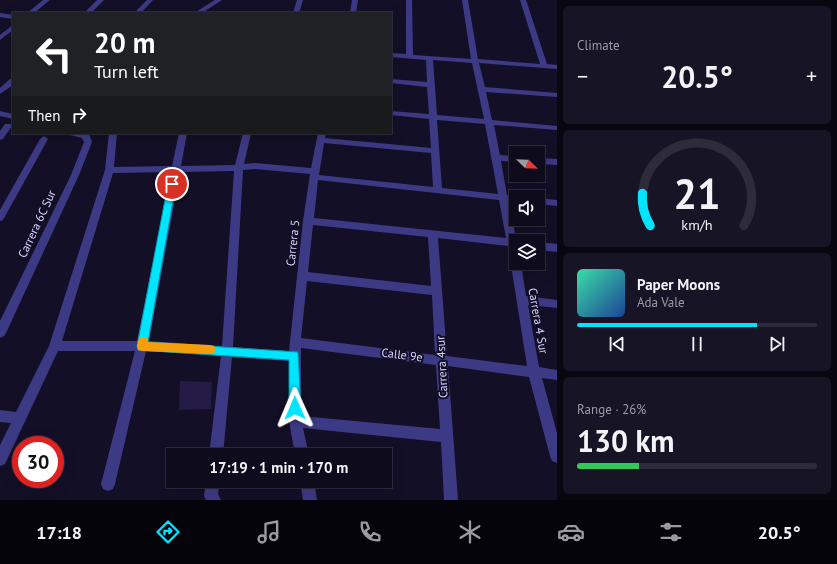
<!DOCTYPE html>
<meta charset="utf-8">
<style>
body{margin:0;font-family:"PT Sans",sans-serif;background:#171425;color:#f1f3f6;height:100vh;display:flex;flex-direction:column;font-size:15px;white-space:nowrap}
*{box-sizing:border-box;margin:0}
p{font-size:13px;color:#9b9ba3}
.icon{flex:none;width:22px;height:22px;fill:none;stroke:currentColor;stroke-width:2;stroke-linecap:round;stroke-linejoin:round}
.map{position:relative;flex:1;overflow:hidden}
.sheet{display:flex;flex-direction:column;gap:6px;padding:6px;background:#08060f;width:280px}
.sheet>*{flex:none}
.guide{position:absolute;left:12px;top:12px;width:380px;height:122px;border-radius:0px;box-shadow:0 4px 16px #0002,0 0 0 1px #2e2b3b;background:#202124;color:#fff;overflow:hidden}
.needle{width:26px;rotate:113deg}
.buttons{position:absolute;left:509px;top:146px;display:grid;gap:8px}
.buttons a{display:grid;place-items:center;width:36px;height:36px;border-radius:0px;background:#0e0b1c;box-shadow:0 4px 16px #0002,0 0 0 1px #2e2b3b;font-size:20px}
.speed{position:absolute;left:12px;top:436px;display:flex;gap:8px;font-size:20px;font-weight:700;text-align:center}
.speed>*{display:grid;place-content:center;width:52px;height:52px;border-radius:50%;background:#0e0b1c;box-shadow:0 4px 16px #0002,0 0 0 1px #2e2b3b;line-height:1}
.speed .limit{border:6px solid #d22;background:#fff;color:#111}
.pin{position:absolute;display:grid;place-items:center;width:34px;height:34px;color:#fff;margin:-17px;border:2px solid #fff;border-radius:50%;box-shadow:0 1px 4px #0007}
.me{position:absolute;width:44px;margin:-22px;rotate:359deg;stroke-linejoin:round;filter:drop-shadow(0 0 3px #0008)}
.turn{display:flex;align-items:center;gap:14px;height:84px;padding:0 16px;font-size:18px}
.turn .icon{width:52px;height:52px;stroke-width:2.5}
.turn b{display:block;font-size:28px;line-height:34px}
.then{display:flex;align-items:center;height:38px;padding:0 16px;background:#0003;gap:8px;font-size:15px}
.big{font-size:30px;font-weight:800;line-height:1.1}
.sheet .widget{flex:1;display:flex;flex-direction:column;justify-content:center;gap:6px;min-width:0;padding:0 14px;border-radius:6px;background:#171425}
.sheet .dial{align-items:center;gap:0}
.dial svg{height:104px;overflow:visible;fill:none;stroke:#2e2b3b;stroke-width:7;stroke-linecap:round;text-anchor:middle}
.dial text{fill:#f1f3f6;stroke:none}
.song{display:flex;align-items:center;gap:12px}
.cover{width:48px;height:48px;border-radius:6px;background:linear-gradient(135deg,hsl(160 70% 55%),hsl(220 70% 35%))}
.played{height:4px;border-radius:2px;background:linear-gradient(90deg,#00e5ff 75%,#2e2b3b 75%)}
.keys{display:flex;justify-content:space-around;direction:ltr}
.heat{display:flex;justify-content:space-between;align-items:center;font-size:22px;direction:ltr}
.charge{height:6px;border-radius:3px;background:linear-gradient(90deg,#34c759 26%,#2e2b3b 0)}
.trip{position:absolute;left:166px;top:448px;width:226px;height:40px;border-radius:0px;background:#0e0b1c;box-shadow:0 4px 16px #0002,0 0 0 1px #2e2b3b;font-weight:800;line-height:40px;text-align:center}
.tab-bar{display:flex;height:64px;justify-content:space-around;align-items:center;background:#06040b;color:#9b9ba3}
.tab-bar .icon{width:28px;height:28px}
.tab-bar .on{color:#00e5ff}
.tab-bar b{font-size:18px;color:#f1f3f6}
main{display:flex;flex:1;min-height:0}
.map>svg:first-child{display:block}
.building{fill:#241b47}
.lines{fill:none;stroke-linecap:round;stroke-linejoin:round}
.minor{fill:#3d3a85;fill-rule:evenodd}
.route{fill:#00e5ff;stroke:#0095a6}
.slow{fill:#f59e0b}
.labels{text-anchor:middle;stroke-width:4;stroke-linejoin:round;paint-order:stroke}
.street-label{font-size:12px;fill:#d9d4ff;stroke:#130f26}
</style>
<main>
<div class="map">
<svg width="557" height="500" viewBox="0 0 557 500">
<rect width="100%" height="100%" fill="#130f26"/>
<!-- building -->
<path class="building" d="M180 381 212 382 211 409 179 410Z"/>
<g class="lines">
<!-- minor -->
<g class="minor">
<path d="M43 0H50L34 13H27Z"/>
<path d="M97 0H104L91 13H84Z"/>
<path d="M147 0H153L141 13H134Z"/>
<path d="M215 0H222L202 13H194Z"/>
<path d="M297 0H303L299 13H293Z"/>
<path d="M352 0H358L356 13H350Z"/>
<path d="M406 0H412L413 55 471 59 462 0H468L478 59 540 64 520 0H526L547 64 557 65V69L479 63 485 87 557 93V97L486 92 492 120 557 126V130L494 125 500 155 516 156V162L501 161 507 195 519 197H516V202L509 201 516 239 520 241H516V263H521L526 296 557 300V308L528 305 539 367 557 370V380L542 378 557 433V463L552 461 550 456 529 377 448 366 458 500H444L441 442 303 428 309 455H295L289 421V361L232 357 223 455H209L221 356 146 351 115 484 113 489 108 491 103 489 101 484 135 351H58L5 464 0 466V445L11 423 0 422V410L16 412 49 346 105 170 109 133H117L114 167 172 166 179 133H187L181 166 235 165 243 133H251L244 164 255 163 311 168 318 133H326L325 138 431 148 429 119 391 115V111L429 114 427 87 391 83V79L427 82 426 60 391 57V53L406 54ZM433 60 472 63 484 119 437 115ZM437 120 485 124 498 194 442 188ZM324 143 431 153 433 187 319 175ZM255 169 310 174 303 221 289 351 233 347 243 170ZM234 171 222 346 149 341 180 172ZM171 172 137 341H62L113 173ZM318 180 499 200 506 238 314 218ZM313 225 428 237 431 286 308 272ZM438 238 508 246 527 366 447 356ZM307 281 432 295 435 355 301 338ZM301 348 436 365 440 429 301 416Z"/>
<path d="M0 13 13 15V19L0 17Z"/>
<path d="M13 25V30L0 40V35Z"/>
<path d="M10 79H13V85L0 94V88Z"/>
<path d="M0 111 13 114V119L0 116Z"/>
<path d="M5 124H11L12 126 3 139 0 140V131Z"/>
<path d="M69 133 89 134 92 142 79 175 6 333 4 336 0 338V321L71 175 84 142 82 138 70 135Z"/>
<path d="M44 136 48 139 3 220 0 221V210L40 139Z"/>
<path d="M538 158 557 159V165L538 164Z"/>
<path d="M538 198 557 200V206L538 204Z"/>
<path d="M538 242 557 244V252L538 250Z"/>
<path d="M206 481H220L218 494 221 500H206L204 496Z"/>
<path d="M300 481H314L317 500H303Z"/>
</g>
</g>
<!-- route -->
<path class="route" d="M172 181 176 184 148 342 298 352 301 408 299 412 295 413 291 412 289 408V360L138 350 137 346 168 184Z"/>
<!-- slow -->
<path class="slow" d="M143 337 147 338 148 342 210 345 214 346 216 350 214 353 210 354 142 351 138 350 137 346 139 338Z"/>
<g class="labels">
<!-- street labels -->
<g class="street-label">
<text transform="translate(37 224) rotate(-65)" y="4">Carrera 6C Sur</text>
<text transform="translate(293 243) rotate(-84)" y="4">Carrera 5</text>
<text transform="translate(538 321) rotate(80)" y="4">Carrera 4 Sur</text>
<text transform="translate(402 355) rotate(7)" y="4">Calle 9e</text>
<text transform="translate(442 367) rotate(-93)" y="4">Carrera 4sur</text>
</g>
</g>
</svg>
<div class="buttons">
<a><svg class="needle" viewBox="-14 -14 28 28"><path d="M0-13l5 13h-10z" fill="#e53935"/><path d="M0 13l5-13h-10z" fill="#9b9ba3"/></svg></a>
<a><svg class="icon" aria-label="sound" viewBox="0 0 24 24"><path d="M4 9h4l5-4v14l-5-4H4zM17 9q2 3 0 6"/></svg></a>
<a><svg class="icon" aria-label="layers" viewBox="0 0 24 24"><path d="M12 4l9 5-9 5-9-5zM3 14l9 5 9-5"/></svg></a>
</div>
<div class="speed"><div class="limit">30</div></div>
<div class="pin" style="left:172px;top:184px;background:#d93025"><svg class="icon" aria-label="arrive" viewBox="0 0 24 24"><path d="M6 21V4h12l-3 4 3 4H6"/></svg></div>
<svg class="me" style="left:295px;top:408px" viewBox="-20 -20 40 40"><path d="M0-17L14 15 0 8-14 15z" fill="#00e5ff" stroke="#fff" stroke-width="4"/></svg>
<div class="trip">17:19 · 1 min · 170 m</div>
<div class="guide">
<div class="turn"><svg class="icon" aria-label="left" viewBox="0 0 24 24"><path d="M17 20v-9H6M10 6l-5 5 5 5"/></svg><div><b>20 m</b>Turn left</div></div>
<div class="then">Then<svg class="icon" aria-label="right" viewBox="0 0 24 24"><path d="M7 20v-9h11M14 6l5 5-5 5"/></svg></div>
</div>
</div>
<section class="sheet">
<div class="widget"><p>Climate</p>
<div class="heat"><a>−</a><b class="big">20.5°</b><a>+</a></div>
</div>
<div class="widget dial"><svg viewBox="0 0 100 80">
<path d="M14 69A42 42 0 1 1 86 69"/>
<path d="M14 69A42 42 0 0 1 8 44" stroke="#00e5ff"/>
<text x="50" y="56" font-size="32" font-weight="700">21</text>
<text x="50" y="72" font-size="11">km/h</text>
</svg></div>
<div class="widget">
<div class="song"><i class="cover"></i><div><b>Paper Moons</b><p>Ada Vale</p></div></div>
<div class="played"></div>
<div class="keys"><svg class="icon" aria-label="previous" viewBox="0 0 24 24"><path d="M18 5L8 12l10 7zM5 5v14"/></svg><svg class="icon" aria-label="pause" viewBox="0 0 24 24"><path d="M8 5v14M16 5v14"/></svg><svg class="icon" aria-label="next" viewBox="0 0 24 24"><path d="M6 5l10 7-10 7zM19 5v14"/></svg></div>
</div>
<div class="widget"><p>Range · 26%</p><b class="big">130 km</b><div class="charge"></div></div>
</section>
</main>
<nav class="tab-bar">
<b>17:18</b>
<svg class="icon on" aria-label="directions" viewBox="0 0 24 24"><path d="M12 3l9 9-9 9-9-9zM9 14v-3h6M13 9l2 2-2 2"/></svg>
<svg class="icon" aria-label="music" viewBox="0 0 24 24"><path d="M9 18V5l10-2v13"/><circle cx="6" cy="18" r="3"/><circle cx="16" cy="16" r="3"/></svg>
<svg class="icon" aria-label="phone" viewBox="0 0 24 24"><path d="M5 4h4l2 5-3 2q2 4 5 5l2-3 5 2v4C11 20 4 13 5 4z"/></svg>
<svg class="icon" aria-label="climate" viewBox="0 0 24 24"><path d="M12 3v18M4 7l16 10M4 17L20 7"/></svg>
<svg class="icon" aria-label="car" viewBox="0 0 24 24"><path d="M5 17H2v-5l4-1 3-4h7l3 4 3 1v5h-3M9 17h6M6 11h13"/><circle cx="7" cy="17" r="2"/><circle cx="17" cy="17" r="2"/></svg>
<svg class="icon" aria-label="filters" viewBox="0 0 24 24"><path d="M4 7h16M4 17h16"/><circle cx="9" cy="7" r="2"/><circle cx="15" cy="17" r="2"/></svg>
<b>20.5°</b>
</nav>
